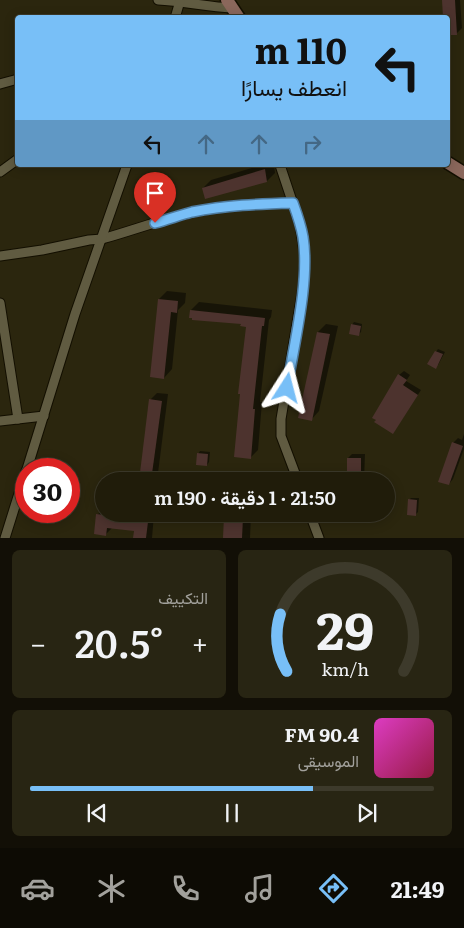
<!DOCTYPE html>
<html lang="ar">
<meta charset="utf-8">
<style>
body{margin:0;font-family:Literata,Vazirmatn,serif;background:#282513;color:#f1f3f6;direction:rtl;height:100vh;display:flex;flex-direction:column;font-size:19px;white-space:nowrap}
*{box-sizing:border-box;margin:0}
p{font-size:16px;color:#a2a19c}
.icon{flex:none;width:28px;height:28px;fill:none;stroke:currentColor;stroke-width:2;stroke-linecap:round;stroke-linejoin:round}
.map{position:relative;height:538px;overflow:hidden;direction:ltr}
.sheet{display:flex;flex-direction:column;gap:12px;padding:12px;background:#120f06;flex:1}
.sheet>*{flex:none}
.guide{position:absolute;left:15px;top:15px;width:435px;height:152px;border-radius:5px;box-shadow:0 2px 12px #0003,0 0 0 1px #3d3a2b;direction:rtl;background:#78bff7;color:#111;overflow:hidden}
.speed{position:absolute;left:15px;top:458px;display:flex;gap:10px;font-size:25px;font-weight:700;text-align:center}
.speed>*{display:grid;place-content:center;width:65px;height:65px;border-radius:50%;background:#201c0a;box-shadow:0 2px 12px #0003,0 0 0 1px #3d3a2b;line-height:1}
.speed .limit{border:8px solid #d22;background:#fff;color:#111}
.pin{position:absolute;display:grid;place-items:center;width:42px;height:42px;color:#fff;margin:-51px -21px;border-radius:50% 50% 50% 0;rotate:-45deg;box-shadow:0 0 5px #0007}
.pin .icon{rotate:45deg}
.me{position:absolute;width:55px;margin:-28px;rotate:9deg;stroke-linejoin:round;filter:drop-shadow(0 0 4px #0008)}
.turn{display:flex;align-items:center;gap:18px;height:105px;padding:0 20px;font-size:22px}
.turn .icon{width:65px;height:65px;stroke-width:2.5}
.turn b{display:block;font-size:35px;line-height:42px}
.lanes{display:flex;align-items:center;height:48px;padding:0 20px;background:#0003;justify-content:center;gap:25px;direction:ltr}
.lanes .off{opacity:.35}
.big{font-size:38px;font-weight:600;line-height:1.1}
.sheet .tile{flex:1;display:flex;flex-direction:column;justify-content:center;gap:8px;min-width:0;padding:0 18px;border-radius:8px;background:#282513}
.sheet .dial{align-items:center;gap:0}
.dial svg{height:130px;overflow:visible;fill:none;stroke:#3d3a2b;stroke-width:7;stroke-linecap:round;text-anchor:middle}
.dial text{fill:#f1f3f6;stroke:none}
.song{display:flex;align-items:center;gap:15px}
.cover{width:60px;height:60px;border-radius:8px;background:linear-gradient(135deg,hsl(310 70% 55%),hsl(340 70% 35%))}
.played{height:5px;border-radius:2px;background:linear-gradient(90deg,#78bff7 70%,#3d3a2b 70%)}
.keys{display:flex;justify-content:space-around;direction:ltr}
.heat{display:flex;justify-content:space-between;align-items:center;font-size:28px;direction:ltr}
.sheet .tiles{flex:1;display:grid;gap:12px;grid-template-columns:1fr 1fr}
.tile:last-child{grid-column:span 2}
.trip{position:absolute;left:95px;top:472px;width:300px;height:50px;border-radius:25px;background:#201c0a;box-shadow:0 2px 12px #0003,0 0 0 1px #3d3a2b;font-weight:600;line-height:50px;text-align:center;direction:rtl}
.dock{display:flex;height:80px;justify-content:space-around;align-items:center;background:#0d0b04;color:#a2a19c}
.dock .icon{width:35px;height:35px}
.dock .selected{color:#78bff7}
.dock b{font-size:22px;color:#f1f3f6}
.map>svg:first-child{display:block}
.shadow{fill:#0007}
.building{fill:#4d332e}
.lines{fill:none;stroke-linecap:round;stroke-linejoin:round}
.street-casing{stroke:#130f00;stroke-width:11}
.secondary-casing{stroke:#130f00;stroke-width:15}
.street{stroke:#605b41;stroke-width:9}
.secondary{stroke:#8a675b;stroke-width:12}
.route-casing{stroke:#4e7ca1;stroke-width:12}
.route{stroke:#78bff7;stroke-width:9}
</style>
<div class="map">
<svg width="464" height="538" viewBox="0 0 464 538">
<rect width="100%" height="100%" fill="#2b260e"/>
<!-- shadow -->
<g class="shadow">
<path d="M443 0H460L462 28 456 34H448V18Z"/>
<path d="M262 165H274L275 173 267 181 203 188 211 180Z"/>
<path d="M167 291 186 293 185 303 178 310 172 369 164 378 159 299Z"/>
<path d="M199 302 272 310 271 317 269 320 260 402H262L258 450 250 458 247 326 242 322 191 310Z"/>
<path d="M354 322 362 324 361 332 358 335 352 325Z"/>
<path d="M326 324 338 326 319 411 311 420 318 332Z"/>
<path d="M438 349 445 352 438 365 436 352Z"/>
<path d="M404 371 410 375 406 381 421 390 393 433 378 420 399 375Z"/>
<path d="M157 393 168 394 157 481H141L150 400Z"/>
<path d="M464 434V449L453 479 449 484 453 443 458 438 462 440Z"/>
<path d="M200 451 210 452 209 462 207 465 198 454Z"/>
<path d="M352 454H365L364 480H369V481H341L345 476H348V458Z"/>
<path d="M411 498H419L418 512 416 514 409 500Z"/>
<path d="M104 509V514H154L152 538H135V530L113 527 106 534 97 515Z"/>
<path d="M228 514H251L250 538H224L225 517Z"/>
</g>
<!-- building -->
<g class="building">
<path d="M442 0H455L457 35H448V18H443Z"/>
<path d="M265 169 267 182 205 199 202 188Z"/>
<path d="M158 299 178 301 177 313 171 312 164 379 150 377Z"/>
<path d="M190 310 265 318 264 326H262L253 409H255L251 459 234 457 240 394H238L246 327 240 326 241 324 192 320V318H189Z"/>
<path d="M351 324 361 326 359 336 349 334Z"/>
<path d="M317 332 330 334 312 421 298 418Z"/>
<path d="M435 351 443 354 436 369 427 364Z"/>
<path d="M398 374 407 380 403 385 418 395 393 434 374 422 376 420 372 418Z"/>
<path d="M149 399 162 401 151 481H139Z"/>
<path d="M452 442 463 446 449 485 438 482Z"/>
<path d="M197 453 208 454 207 466 196 465Z"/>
<path d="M347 458H361V474H357V481H347Z"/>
<path d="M408 499 417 500 416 516 407 515Z"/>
<path d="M96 514 124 517 125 515 136 516V514H149L146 538H133L134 531 107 528 106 536 94 534Z"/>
<path d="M224 516 243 518 242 538H223Z"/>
</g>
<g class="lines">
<!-- street casing -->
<g class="street-casing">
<g id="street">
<path d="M158 0C183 1 207 7 232 8"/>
<path d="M175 18 180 1"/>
<path d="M0 84 18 79"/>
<path d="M280 165 300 225 305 259 303 287 281 419V436L298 481"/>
<path d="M0 172 18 159"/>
<path d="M0 256 42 250 89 240 102 239C131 231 160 220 190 213 224 204 259 204 293 203"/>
<path d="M0 303 18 419"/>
<path d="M0 421 44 416"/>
<path d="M27 469 75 314 127 165"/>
<path d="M310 514 319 538"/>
<path d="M5 538 26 471"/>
</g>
</g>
<!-- secondary casing -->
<g class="secondary-casing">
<g id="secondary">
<path d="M227 0 239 18"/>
<path d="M448 163 464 173"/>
</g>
</g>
<!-- street -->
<use href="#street" class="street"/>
<!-- secondary -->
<use href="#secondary" class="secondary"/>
</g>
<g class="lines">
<!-- route casing -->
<g class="route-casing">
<path id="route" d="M155 223C167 220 180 215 192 212 226 205 259 204 293 203 297 214 301 225 303 237 310 281 294 343 287 388"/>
</g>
<!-- route -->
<use href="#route" class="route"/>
</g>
</svg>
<div class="speed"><div class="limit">30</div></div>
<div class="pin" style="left:155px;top:223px;background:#d93025"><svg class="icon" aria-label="arrive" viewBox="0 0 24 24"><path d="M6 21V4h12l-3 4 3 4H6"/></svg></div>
<svg class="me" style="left:287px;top:388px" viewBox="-20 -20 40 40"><path d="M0-17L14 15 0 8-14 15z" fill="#78bff7" stroke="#fff" stroke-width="4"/></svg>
<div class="trip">21:50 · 1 دقيقة · 190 m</div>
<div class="guide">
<div class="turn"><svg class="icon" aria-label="left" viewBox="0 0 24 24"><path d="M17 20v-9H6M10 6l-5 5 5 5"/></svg><div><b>110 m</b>انعطف يسارًا</div></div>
<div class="lanes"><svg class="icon" aria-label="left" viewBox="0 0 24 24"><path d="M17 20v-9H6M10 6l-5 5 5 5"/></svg><svg class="icon off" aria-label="ahead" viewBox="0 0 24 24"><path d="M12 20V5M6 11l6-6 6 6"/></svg><svg class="icon off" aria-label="ahead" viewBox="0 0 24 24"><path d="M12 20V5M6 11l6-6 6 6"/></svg><svg class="icon off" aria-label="right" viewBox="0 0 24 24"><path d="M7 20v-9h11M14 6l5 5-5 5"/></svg></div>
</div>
</div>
<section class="sheet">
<div class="tiles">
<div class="tile dial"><svg viewBox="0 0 100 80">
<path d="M14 69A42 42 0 1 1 86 69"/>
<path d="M14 69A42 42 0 0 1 10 34" stroke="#78bff7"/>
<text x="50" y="56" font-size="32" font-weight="700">29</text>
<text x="50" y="72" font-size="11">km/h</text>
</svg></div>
<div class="tile"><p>التكييف</p>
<div class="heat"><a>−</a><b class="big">20.5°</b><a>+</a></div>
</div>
<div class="tile">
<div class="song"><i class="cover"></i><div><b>90.4 FM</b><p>الموسيقى</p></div></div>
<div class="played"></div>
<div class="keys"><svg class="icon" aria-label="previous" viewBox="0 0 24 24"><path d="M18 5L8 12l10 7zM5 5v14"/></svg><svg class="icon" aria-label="pause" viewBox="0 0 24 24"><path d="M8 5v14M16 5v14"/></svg><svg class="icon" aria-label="next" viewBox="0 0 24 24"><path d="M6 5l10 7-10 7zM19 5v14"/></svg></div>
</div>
</div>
</section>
<nav class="dock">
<b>21:49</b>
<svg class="icon selected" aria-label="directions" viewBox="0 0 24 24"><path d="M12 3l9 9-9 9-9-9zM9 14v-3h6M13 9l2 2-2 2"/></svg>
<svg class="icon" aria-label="music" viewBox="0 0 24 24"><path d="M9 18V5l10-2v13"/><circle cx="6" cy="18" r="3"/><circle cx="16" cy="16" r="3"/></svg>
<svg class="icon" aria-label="phone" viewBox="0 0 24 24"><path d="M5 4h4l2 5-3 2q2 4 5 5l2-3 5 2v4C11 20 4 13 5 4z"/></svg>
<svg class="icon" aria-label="climate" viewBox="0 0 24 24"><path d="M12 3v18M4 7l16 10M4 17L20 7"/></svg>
<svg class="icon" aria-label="car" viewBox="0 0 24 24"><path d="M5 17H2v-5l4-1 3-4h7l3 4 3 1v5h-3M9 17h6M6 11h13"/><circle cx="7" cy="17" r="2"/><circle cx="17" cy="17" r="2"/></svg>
</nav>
